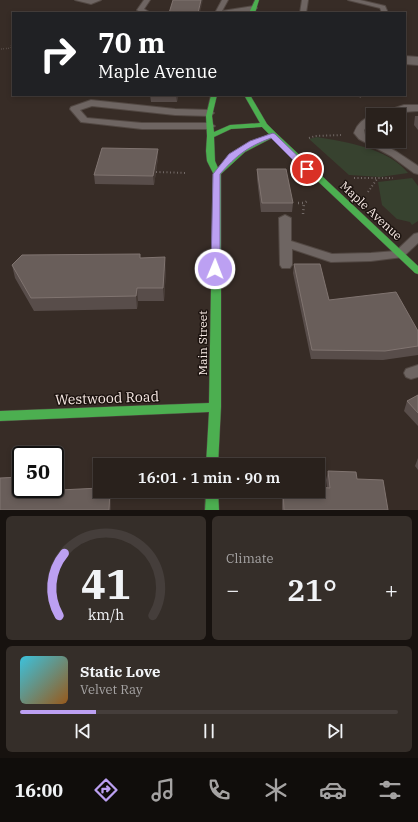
<!DOCTYPE html>
<meta charset="utf-8">
<style>
body{margin:0;font-family:"IBM Plex Serif",serif;background:#352e29;color:#f1f3f6;height:100vh;display:flex;flex-direction:column;font-size:15px;white-space:nowrap}
*{box-sizing:border-box;margin:0}
p{font-size:13px;color:#a5a3a3}
.icon{flex:none;width:22px;height:22px;fill:none;stroke:currentColor;stroke-width:2;stroke-linecap:round;stroke-linejoin:round}
.map{position:relative;height:510px;overflow:hidden}
.details{display:flex;flex-direction:column;gap:6px;padding:6px;background:#17120f;flex:1}
.details>*{flex:none}
.top-card{position:absolute;left:12px;top:12px;width:394px;height:84px;border-radius:0px;box-shadow:0 2px 6px #0003,0 0 0 1px #453e3b;background:#202124;color:#fff;overflow:hidden}
.fabs{position:absolute;left:366px;top:108px;display:grid;gap:8px}
.fabs a{display:grid;place-items:center;width:40px;height:40px;border-radius:0px;background:#29211c;box-shadow:0 2px 6px #0003,0 0 0 1px #453e3b;font-size:20px}
.speed{position:absolute;left:12px;top:446px;display:flex;gap:8px;font-size:20px;font-weight:700;text-align:center}
.speed>*{display:grid;place-content:center;width:52px;height:52px;border-radius:50%;background:#29211c;box-shadow:0 2px 6px #0003,0 0 0 1px #453e3b;line-height:1}
.speed .limit{border:2px solid #111;border-radius:6px;background:#fff;color:#111}
.pin{position:absolute;display:grid;place-items:center;width:34px;height:34px;color:#fff;margin:-17px;border:2px solid #fff;border-radius:50%;box-shadow:0 1px 4px #0007}
.me{position:absolute;width:44px;margin:-22px;rotate:1deg;stroke-linejoin:round;filter:drop-shadow(0 0 3px #0008)}
.turn{display:flex;align-items:center;gap:14px;height:84px;padding:0 20px;font-size:18px}
.turn .icon{width:52px;height:52px;stroke-width:2.5}
.turn b{display:block;font-size:28px;line-height:34px}
.big{font-size:30px;font-weight:600;line-height:1.1}
.details .tile{flex:1;display:flex;flex-direction:column;justify-content:center;gap:6px;min-width:0;padding:0 14px;border-radius:6px;background:#352e29}
.details .dial{align-items:center;gap:0}
.dial svg{height:104px;overflow:visible;fill:none;stroke:#453e3b;stroke-width:7;stroke-linecap:round;text-anchor:middle}
.dial text{fill:#f1f3f6;stroke:none}
.song{display:flex;align-items:center;gap:12px}
.cover{width:48px;height:48px;border-radius:6px;background:linear-gradient(135deg,hsl(190 70% 55%),hsl(30 70% 35%))}
.played{height:4px;border-radius:2px;background:linear-gradient(90deg,#bca0f2 20%,#453e3b 20%)}
.keys{display:flex;justify-content:space-around;direction:ltr}
.heat{display:flex;justify-content:space-between;align-items:center;font-size:22px;direction:ltr}
.details .tiles{flex:1;display:grid;gap:6px;grid-template-columns:1fr 1fr}
.tile:last-child{grid-column:span 2}
.trip{position:absolute;left:93px;top:458px;width:232px;height:40px;border-radius:0px;background:#29211c;box-shadow:0 2px 6px #0003,0 0 0 1px #453e3b;font-weight:600;line-height:40px;text-align:center}
.dock{display:flex;height:64px;justify-content:space-around;align-items:center;background:#100d0b;color:#a5a3a3}
.dock .icon{width:28px;height:28px}
.dock .current{color:#bca0f2}
.dock b{font-size:18px;color:#f1f3f6}
.map>svg:first-child{display:block}
.green{fill:#37422f}
.lines{fill:none;stroke-linecap:round;stroke-linejoin:round}
.lane-casing{stroke:#524843;stroke-width:2}
.street-casing{stroke:#524843;stroke-width:2}
.fast-casing{stroke:#524843;stroke-width:1}
.path-far2{stroke:#726966;stroke-width:1.5;stroke-dasharray:0.5 2;stroke-linecap:butt}
.path-far1{stroke:#726966;stroke-width:2;stroke-dasharray:1 2.5;stroke-linecap:butt}
.path{stroke:#726966;stroke-width:2.5;stroke-dasharray:1 3;stroke-linecap:butt}
.lane{fill:#6e6562;fill-rule:evenodd}
.street{fill:#6e6562;fill-rule:evenodd}
.fast{fill:#4caf50;fill-rule:evenodd}
.wall{fill:#584d4a}
.shaded-wall{fill:#443934}
.building{fill:#695e5a;stroke:#807470}
.route{fill:#bca0f2;stroke:#7a689d}
.labels{text-anchor:middle;stroke-width:3;stroke-linejoin:round;paint-order:stroke}
.street-label{font-size:12px;fill:#f8eae5;stroke:#1d1410}
.near-street-label{font-size:14px;fill:#f8eae5;stroke:#1d1410}
</style>
<div class="map">
<svg width="418" height="510" viewBox="0 0 418 510">
<rect width="100%" height="100%" fill="#372c26"/>
<!-- green -->
<g class="green">
<path d="M317 137C346 142 388 148 408 173L380 177 349 175 309 139Z"/>
<path d="M412 178 418 186V221L412 225 410 222 397 219 382 205 378 182Z"/>
</g>
<g class="lines">
<!-- lane casing -->
<g class="lane-casing">
<g id="lane">
<path d="M75 0H101L91 4Z"/>
<path d="M144 0H150L144 9 151 13H142L137 10Z"/>
<path d="M222 0H228L222 11 254 6 257 8C247 15 227 13 215 13Z"/>
<path d="M302 0H308L306 13H300Z"/>
<path d="M348 0H360L385 6 388 13H382L380 8Z"/>
<path d="M91 100 175 109 210 110 214 113 210 116 175 115 92 106 80 110 87 118 142 123H210L215 126 210 129H142L81 122 70 109 71 107Z"/>
<path d="M404 105H418V111C404 111 392 115 378 115L380 113Z"/>
<path d="M373 115V121L367 126 364 130 365 135 373 139V141H377L397 152 418 166V174L414 173 391 156 359 139 354 133C357 124 364 118 373 115Z"/>
<path d="M285 215 291 218V241L332 254 371 253 396 251 414 234 418 233V243L403 257 371 261 331 262 292 249V265L290 268H282L280 265 279 218Z"/>
<path d="M418 365V377L411 379 406 377 404 373 406 369Z"/>
</g>
</g>
<!-- street casing -->
<g class="street-casing">
<path id="street" d="M405 56 418 57V65L405 64Z"/>
</g>
<!-- fast casing -->
<g class="fast-casing">
<g id="fast">
<path d="M255 0H259L255 13H249Z"/>
<path d="M211 95H217L212 116 214 132 230 125 260 123 244 95H250L267 124 276 133 418 266V274L415 273 272 138 245 152 221 174V407L218 465H206L209 412 0 421V411L209 403 213 173 207 161 206 151 207 136 206 116ZM262 127 269 134 239 148 218 168 215 161 214 137 231 129Z"/>
<path d="M206 491H218L219 510H205Z"/>
</g>
</g>
<!-- path-far2 -->
<g class="path-far2">
<path d="M11 48 12 42"/>
<path d="M1 49 13 48"/>
</g>
<!-- path-far1 -->
<g class="path-far1">
<path d="M353 95 362 97"/>
<path d="M309 138 315 136 341 135"/>
<path d="M156 172 187 173"/>
<path d="M354 178H393"/>
<path d="M368 192 377 179"/>
</g>
<!-- path -->
<g class="path">
<path d="M298 203H304L309 200"/>
<path d="M303 214 304 203"/>
</g>
<!-- lane -->
<use href="#lane" class="lane"/>
<!-- street -->
<use href="#street" class="street"/>
<!-- fast -->
<use href="#fast" class="fast"/>
</g>
<!-- wall -->
<g class="wall">
<path d="M150 95H178L177 102H151Z"/>
<path d="M415 116H418V130L414 125Z"/>
<path d="M158 158 154 185 95 184 94 175Z"/>
<path d="M257 169 293 203 292 212H261L257 179Z"/>
<path d="M140 254V258L166 270 164 301H138L137 309 34 311 15 278 12 265Z"/>
<path d="M294 264 329 300 418 331V355L383 360 311 359 293 273Z"/>
<path d="M418 395V426L404 411 407 401Z"/>
<path d="M418 458V470L415 466Z"/>
<path d="M328 471 357 479 388 510H282V491H318L327 488 326 480Z"/>
</g>
<!-- shaded-wall -->
<g class="shaded-wall">
<path d="M201 0H203L200 13H198Z"/>
<path d="M176 95H178L177 102Z"/>
<path d="M158 149V158L154 185 153 176Z"/>
<path d="M165 257 166 270 164 301 163 288Z"/>
<path d="M137 288 138 301 137 309 136 296Z"/>
<path d="M62 474 64 484 62 500 60 490Z"/>
<path d="M110 491 111 497V510H109Z"/>
</g>
<!-- building -->
<g class="building">
<path d="M173 0H201L198 13H169Z"/>
<path d="M102 148 158 149 153 176 94 175Z"/>
<path d="M257 169H286L293 203H262Z"/>
<path d="M140 254V258L165 257 163 288H137L136 296 31 298 12 265 22 255Z"/>
<path d="M294 264H320L329 300 396 292 418 331V346L385 351 312 350Z"/>
<path d="M418 395V413L407 401Z"/>
<path d="M328 471 356 472 357 479 383 480 388 510H284L283 491H318V487L330 488Z"/>
<path d="M62 474 60 490 100 488V491H110L109 510H0V478L21 477V489H55V475Z"/>
</g>
<!-- route -->
<path class="route" d="M273 133 275 134 311 169 310 171H304L271 138C247 147 237 155 220 174V269L219 271H212L211 269 213 174 229 154 250 141Z"/>
<g class="labels">
<!-- street labels -->
<g class="street-label">
<text transform="translate(371 211) rotate(43)" y="4">Maple Avenue</text>
<text transform="translate(203 343) rotate(-90)" y="4">Main Street</text>
</g>
<!-- near-street labels -->
<g class="near-street-label">
<text transform="translate(107 398) rotate(-2)" y="5">Westwood Road</text>
</g>
</g>
</svg>
<div class="fabs">
<a><svg class="icon" aria-label="sound" viewBox="0 0 24 24"><path d="M4 9h4l5-4v14l-5-4H4zM17 9q2 3 0 6"/></svg></a>
</div>
<div class="speed"><div class="limit">50</div></div>
<div class="pin" style="left:307px;top:169px;background:#d93025"><svg class="icon" aria-label="arrive" viewBox="0 0 24 24"><path d="M6 21V4h12l-3 4 3 4H6"/></svg></div>
<svg class="me" style="left:215px;top:269px" viewBox="-20 -20 40 40"><circle r="17" fill="#bca0f2" stroke="#fff" stroke-width="3"/><path d="M0-11L8 9 0 5-8 9z" fill="#fff"/></svg>
<div class="trip">16:01 · 1 min · 90 m</div>
<div class="top-card">
<div class="turn"><svg class="icon" aria-label="right" viewBox="0 0 24 24"><path d="M7 20v-9h11M14 6l5 5-5 5"/></svg><div><b>70 m</b>Maple Avenue</div></div>
</div>
</div>
<section class="details">
<div class="tiles">
<div class="tile dial"><svg viewBox="0 0 100 80">
<path d="M14 69A42 42 0 1 1 86 69"/>
<path d="M14 69A42 42 0 0 1 18 21" stroke="#bca0f2"/>
<text x="50" y="56" font-size="32" font-weight="700">41</text>
<text x="50" y="72" font-size="11">km/h</text>
</svg></div>
<div class="tile"><p>Climate</p>
<div class="heat"><a>−</a><b class="big">21°</b><a>+</a></div>
</div>
<div class="tile">
<div class="song"><i class="cover"></i><div><b>Static Love</b><p>Velvet Ray</p></div></div>
<div class="played"></div>
<div class="keys"><svg class="icon" aria-label="previous" viewBox="0 0 24 24"><path d="M18 5L8 12l10 7zM5 5v14"/></svg><svg class="icon" aria-label="pause" viewBox="0 0 24 24"><path d="M8 5v14M16 5v14"/></svg><svg class="icon" aria-label="next" viewBox="0 0 24 24"><path d="M6 5l10 7-10 7zM19 5v14"/></svg></div>
</div>
</div>
</section>
<nav class="dock">
<b>16:00</b>
<svg class="icon current" aria-label="directions" viewBox="0 0 24 24"><path d="M12 3l9 9-9 9-9-9zM9 14v-3h6M13 9l2 2-2 2"/></svg>
<svg class="icon" aria-label="music" viewBox="0 0 24 24"><path d="M9 18V5l10-2v13"/><circle cx="6" cy="18" r="3"/><circle cx="16" cy="16" r="3"/></svg>
<svg class="icon" aria-label="phone" viewBox="0 0 24 24"><path d="M5 4h4l2 5-3 2q2 4 5 5l2-3 5 2v4C11 20 4 13 5 4z"/></svg>
<svg class="icon" aria-label="climate" viewBox="0 0 24 24"><path d="M12 3v18M4 7l16 10M4 17L20 7"/></svg>
<svg class="icon" aria-label="car" viewBox="0 0 24 24"><path d="M5 17H2v-5l4-1 3-4h7l3 4 3 1v5h-3M9 17h6M6 11h13"/><circle cx="7" cy="17" r="2"/><circle cx="17" cy="17" r="2"/></svg>
<svg class="icon" aria-label="filters" viewBox="0 0 24 24"><path d="M4 7h16M4 17h16"/><circle cx="9" cy="7" r="2"/><circle cx="15" cy="17" r="2"/></svg>
</nav>
